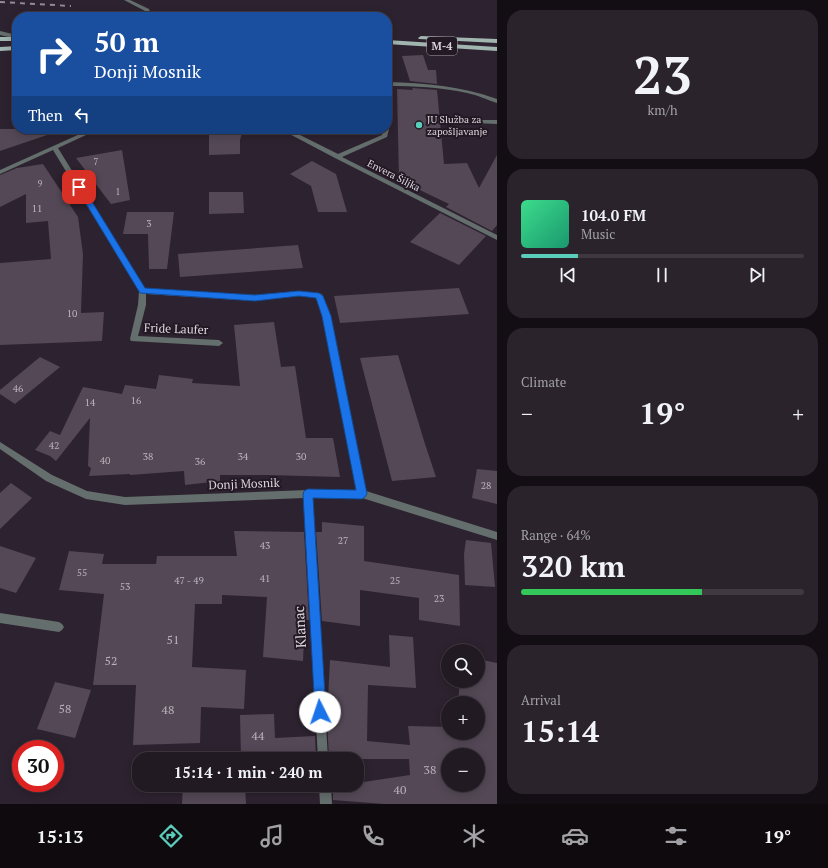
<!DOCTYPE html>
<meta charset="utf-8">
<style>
body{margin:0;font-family:"PT Serif",serif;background:#2a232b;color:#f1f3f6;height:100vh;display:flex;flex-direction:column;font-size:15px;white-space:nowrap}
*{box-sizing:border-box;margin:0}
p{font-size:13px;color:#a2a1a6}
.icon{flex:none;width:22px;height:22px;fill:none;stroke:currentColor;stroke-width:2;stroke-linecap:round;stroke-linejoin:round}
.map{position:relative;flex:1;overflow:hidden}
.details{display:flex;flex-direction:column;gap:10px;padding:10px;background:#130e13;width:331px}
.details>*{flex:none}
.hud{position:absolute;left:12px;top:12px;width:380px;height:122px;border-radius:16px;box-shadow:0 2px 10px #0003,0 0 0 1px #3f3841;background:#1a4fa0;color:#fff;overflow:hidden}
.fabs{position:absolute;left:441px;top:644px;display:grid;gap:8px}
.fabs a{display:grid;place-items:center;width:44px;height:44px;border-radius:50%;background:#221a23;box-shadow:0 2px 10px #0003,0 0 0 1px #3f3841;font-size:20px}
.speed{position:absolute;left:12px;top:740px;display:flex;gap:8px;font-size:20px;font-weight:700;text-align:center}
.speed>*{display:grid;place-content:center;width:52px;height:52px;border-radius:50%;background:#221a23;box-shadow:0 2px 10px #0003,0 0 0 1px #3f3841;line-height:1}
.speed .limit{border:6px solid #d22;background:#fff;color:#111}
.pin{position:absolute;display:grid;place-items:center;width:34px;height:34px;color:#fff;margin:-17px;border-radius:8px;box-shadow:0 2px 6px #0006}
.me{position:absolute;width:44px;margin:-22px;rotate:356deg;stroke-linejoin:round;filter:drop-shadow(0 0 3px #0008)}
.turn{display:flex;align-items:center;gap:14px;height:84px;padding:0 16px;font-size:18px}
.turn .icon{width:52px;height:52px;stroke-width:2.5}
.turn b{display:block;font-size:28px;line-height:34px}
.then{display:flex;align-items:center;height:38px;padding:0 16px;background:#0003;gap:8px;font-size:15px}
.big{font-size:30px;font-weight:700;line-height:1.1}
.details .tile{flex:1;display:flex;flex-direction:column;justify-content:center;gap:6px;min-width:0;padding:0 14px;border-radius:16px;background:#2a232b}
.details .dial{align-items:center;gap:0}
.dial b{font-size:52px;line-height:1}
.song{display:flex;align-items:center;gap:12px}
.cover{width:48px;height:48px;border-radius:6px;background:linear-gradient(135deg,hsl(150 70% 55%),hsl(160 70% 35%))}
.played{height:4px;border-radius:2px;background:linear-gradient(90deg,#5bcebb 20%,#3f3841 20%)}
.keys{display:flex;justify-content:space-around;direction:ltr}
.heat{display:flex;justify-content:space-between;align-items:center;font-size:22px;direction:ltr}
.charge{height:6px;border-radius:3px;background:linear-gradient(90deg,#34c759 64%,#3f3841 0)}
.trip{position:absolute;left:132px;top:752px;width:232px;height:40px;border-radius:16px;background:#221a23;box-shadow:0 2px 10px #0003,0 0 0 1px #3f3841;font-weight:700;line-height:40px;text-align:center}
.tabs{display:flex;height:64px;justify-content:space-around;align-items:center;background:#0e0a0e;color:#a2a1a6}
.tabs .icon{width:28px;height:28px}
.tabs .on{color:#5bcebb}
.tabs b{font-size:18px;color:#f1f3f6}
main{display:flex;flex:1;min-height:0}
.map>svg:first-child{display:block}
.building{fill:#544856;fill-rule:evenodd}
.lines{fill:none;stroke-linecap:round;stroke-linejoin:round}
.lane{fill:#646e6c;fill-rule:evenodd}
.street{fill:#646e6c;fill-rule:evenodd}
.primary{fill:#a1b6b1;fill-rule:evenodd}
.rail{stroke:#948b96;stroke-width:2;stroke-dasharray:5 5;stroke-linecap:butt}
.route{fill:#1a73e8;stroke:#114b97}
.poi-dot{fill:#5bcebb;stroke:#231925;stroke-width:1.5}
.labels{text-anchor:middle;stroke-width:4;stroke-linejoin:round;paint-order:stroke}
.far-number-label{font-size:9px;fill:#bab2bc}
.far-poi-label{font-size:10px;fill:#dcd5de;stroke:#231925;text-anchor:start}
.far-street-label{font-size:10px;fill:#dcd5de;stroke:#231925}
.number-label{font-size:10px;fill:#bab2bc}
.shield{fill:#231925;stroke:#a49da6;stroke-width:1}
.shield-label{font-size:11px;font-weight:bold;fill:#dcd5de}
.street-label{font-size:12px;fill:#dcd5de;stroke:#231925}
.near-number-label{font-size:12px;fill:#bab2bc}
.near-street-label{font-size:14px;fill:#dcd5de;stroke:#231925}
</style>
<main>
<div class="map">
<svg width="497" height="804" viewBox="0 0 497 804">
<rect width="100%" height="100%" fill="#2d222f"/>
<!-- building -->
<g class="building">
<path d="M423 55 428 70H436L437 84 410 81 402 56Z"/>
<path d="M412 88 437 90 444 164 467 163 479 188 497 155V225L492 231 446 207 449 204 399 180 397 89 413 90Z"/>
<path d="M0 129H55L56 132 0 151Z"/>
<path d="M209 129H243L240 140V154L209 155Z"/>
<path d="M122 150 130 200 111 204 76 158Z"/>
<path d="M312 161 336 174 347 212H318L311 186 290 174Z"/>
<path d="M43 164 78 217 83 254 81 313 104 312 102 341 0 345V263L51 259 48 221 26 223V194L0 207V175L17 168Z"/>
<path d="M209 192H243L244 213 209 214Z"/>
<path d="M127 212H174L167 269H149L148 234H123Z"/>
<path d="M440 213 486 236 459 265 410 242Z"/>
<path d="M298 245 303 268 180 277 178 254Z"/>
<path d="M459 288 469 314 340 323 334 296Z"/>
<path d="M274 322 281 367 295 366 306 438H333L340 477 268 475H220V481L185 485 184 471 130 475V474L89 476 91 468 88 466 90 418 56 461 50 456 35 450 50 431 60 435 83 387 122 394 125 385 156 389 159 375 193 379 192 383 240 386 234 325Z"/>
<path d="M398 355 425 444 436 477 392 481 360 358Z"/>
<path d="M40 357 60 367 15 404 0 394V390Z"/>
<path d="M477 469 497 471V504L472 498Z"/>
<path d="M11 483 32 498 0 529V493Z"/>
<path d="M322 522 364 526V561L459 575 460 626 419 620V598L360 590V626L322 621 316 532H322Z"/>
<path d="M234 531 304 532 309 620H305L303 661 263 657 267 597 222 595V604H195L192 667 246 670 244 709 201 707 200 743 133 745 136 685H93L104 594 59 590 69 551 104 554 102 564H156L157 556H237Z"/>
<path d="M466 540 491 543 495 587 465 585 464 554Z"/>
<path d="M0 546 36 558 16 593 0 588Z"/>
<path d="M389 635 413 637 416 688 368 685 367 741 410 745 408 726 448 727V733H478V703H458L460 681H478V659L497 663V804H384L333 800V787L357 785V783L410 775 409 759H329L327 719 330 660 390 667ZM448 755H478V785H448Z"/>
<path d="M55 682 91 690 75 738 37 729Z"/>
<path d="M274 714 275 738 315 736 316 759H241L240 715Z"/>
<path d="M183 785H245L246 804H182Z"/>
</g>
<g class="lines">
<!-- lane -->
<g class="lane">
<path d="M0 31 17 35V39L0 35Z"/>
<path d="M387 82C425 83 461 86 497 99V103C487 100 478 95 467 93 441 87 414 86 387 86Z"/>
<path d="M476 120H497V124L474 123 473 122Z"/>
</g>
<!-- street -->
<g class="street">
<path d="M124 0H130L149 9 152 17H148L145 11Z"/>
<path d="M387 127 389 129 387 137 342 157 497 235V240L335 158 280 129H288L338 154 382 135 383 129H387Z"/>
<path d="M91 129H99L58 148 145 289 255 295 299 291 322 294 330 316 366 491 497 532V540L362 498H313L328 759H318L304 498 125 505 86 499 46 481 0 449V442L52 475 87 491 125 497 308 490H357L322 316 316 298 299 295 255 301 146 294V305L138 336 219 340 223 343 219 346 131 341 130 339 138 305 139 291 53 150 0 174V170Z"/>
<path d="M0 613 59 622 62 624 64 627 62 630 59 632 0 623Z"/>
<path d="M319 785H331L332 804H320Z"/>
</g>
<!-- primary -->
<g class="primary">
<path d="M421 36 497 39V43L419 39 418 38Z"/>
<rect x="0" y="37" width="17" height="4"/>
<path d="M387 40 497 47V51L387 44Z"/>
<path d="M17 46V50L0 51V47Z"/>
</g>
<!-- rail -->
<path class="rail" d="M0 2 71 6"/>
</g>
<!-- route -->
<path class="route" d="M77 185H82L83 187 145 288 255 295 299 291 319 293 323 296 331 316 367 494 365 497 362 499 313 498 326 712 325 716 320 718 316 716 315 712 303 494 304 491 308 489 356 490 322 316 316 298 299 296 255 301 140 293 76 187Z"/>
<!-- markers -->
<circle class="poi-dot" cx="419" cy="125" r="4"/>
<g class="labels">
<!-- far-number labels -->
<g class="far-number-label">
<text x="96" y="165">7</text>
<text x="40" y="187">9</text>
<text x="118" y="195">1</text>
</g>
<!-- far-poi labels -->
<g class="far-poi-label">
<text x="427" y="123">JU Služba za<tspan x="427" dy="12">zapošljavanje</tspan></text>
</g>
<!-- far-street labels -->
<g class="far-street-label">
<text transform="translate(394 175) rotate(27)" y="4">Envera Šiljka</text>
</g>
<!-- number labels -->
<g class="number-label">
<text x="37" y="212">11</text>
<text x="149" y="227">3</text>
<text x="72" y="317">10</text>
<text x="18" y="392">46</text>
<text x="136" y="404">16</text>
<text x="90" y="406">14</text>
<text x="54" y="449">42</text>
<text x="148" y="460">38</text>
<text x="243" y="460">34</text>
<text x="301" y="460">30</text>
<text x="105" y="464">40</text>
<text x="200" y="465">36</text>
<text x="486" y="489">28</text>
<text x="343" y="544">27</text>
<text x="265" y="549">43</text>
<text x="82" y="576">55</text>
<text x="265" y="582">41</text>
<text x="189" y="584">47 - 49</text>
<text x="395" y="584">25</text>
<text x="125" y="590">53</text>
<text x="439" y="602">23</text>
</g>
<!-- shield labels -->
<rect class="shield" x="427" y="37" width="30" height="18" rx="3"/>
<g class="shield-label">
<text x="442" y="50">M-4</text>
</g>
<!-- street labels -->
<g class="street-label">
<text transform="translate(176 329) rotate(2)" y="4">Fride Laufer</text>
<text transform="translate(244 484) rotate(-2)" y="4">Donji Mosnik</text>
</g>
<!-- near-number labels -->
<g class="near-number-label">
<text x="173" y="644">51</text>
<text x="111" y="665">52</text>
<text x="65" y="713">58</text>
<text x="168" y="714">48</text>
<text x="258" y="740">44</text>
<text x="430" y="774">38</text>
<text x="400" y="794">40</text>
</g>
<!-- near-street labels -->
<g class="near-street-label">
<text transform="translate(300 627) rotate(-93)" y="5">Klanac</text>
</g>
</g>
</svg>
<div class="fabs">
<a><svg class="icon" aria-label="search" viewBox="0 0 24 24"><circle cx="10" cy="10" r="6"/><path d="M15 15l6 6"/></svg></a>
<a>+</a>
<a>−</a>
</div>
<div class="speed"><div class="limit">30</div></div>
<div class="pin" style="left:79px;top:187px;background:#d93025"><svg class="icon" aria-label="arrive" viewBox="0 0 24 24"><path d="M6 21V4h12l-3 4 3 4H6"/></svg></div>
<svg class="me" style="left:320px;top:712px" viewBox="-20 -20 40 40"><circle r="19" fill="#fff"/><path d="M0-13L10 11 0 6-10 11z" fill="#1a73e8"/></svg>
<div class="trip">15:14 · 1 min · 240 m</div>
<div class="hud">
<div class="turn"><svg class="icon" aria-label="right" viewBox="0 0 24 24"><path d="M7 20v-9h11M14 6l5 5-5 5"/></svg><div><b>50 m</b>Donji Mosnik</div></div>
<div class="then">Then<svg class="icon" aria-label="left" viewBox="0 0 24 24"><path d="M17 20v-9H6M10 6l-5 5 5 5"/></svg></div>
</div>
</div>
<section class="details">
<div class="tile dial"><b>23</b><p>km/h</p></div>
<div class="tile">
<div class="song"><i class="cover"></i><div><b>104.0 FM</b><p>Music</p></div></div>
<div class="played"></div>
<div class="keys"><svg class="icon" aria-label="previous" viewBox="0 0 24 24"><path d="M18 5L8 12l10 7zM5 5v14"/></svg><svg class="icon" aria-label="pause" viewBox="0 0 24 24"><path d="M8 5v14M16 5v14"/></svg><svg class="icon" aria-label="next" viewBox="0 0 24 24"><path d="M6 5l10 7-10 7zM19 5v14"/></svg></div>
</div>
<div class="tile"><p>Climate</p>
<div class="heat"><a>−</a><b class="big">19°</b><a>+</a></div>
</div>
<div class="tile"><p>Range · 64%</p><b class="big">320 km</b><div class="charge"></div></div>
<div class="tile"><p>Arrival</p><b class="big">15:14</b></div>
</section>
</main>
<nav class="tabs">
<b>15:13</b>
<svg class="icon on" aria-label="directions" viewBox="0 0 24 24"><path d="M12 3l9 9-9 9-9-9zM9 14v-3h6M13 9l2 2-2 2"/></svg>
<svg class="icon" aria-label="music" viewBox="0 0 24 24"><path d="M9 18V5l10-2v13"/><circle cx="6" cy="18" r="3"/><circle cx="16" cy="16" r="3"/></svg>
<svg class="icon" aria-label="phone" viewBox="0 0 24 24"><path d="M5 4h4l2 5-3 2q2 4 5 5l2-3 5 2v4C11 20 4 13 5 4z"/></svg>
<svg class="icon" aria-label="climate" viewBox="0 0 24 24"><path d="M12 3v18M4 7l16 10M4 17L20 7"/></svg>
<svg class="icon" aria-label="car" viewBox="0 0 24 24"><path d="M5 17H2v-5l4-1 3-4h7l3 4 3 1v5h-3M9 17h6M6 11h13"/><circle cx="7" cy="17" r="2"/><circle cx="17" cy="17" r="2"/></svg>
<svg class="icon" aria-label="filters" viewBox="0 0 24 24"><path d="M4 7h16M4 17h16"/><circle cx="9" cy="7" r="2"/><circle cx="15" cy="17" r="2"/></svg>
<b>19°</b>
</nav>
